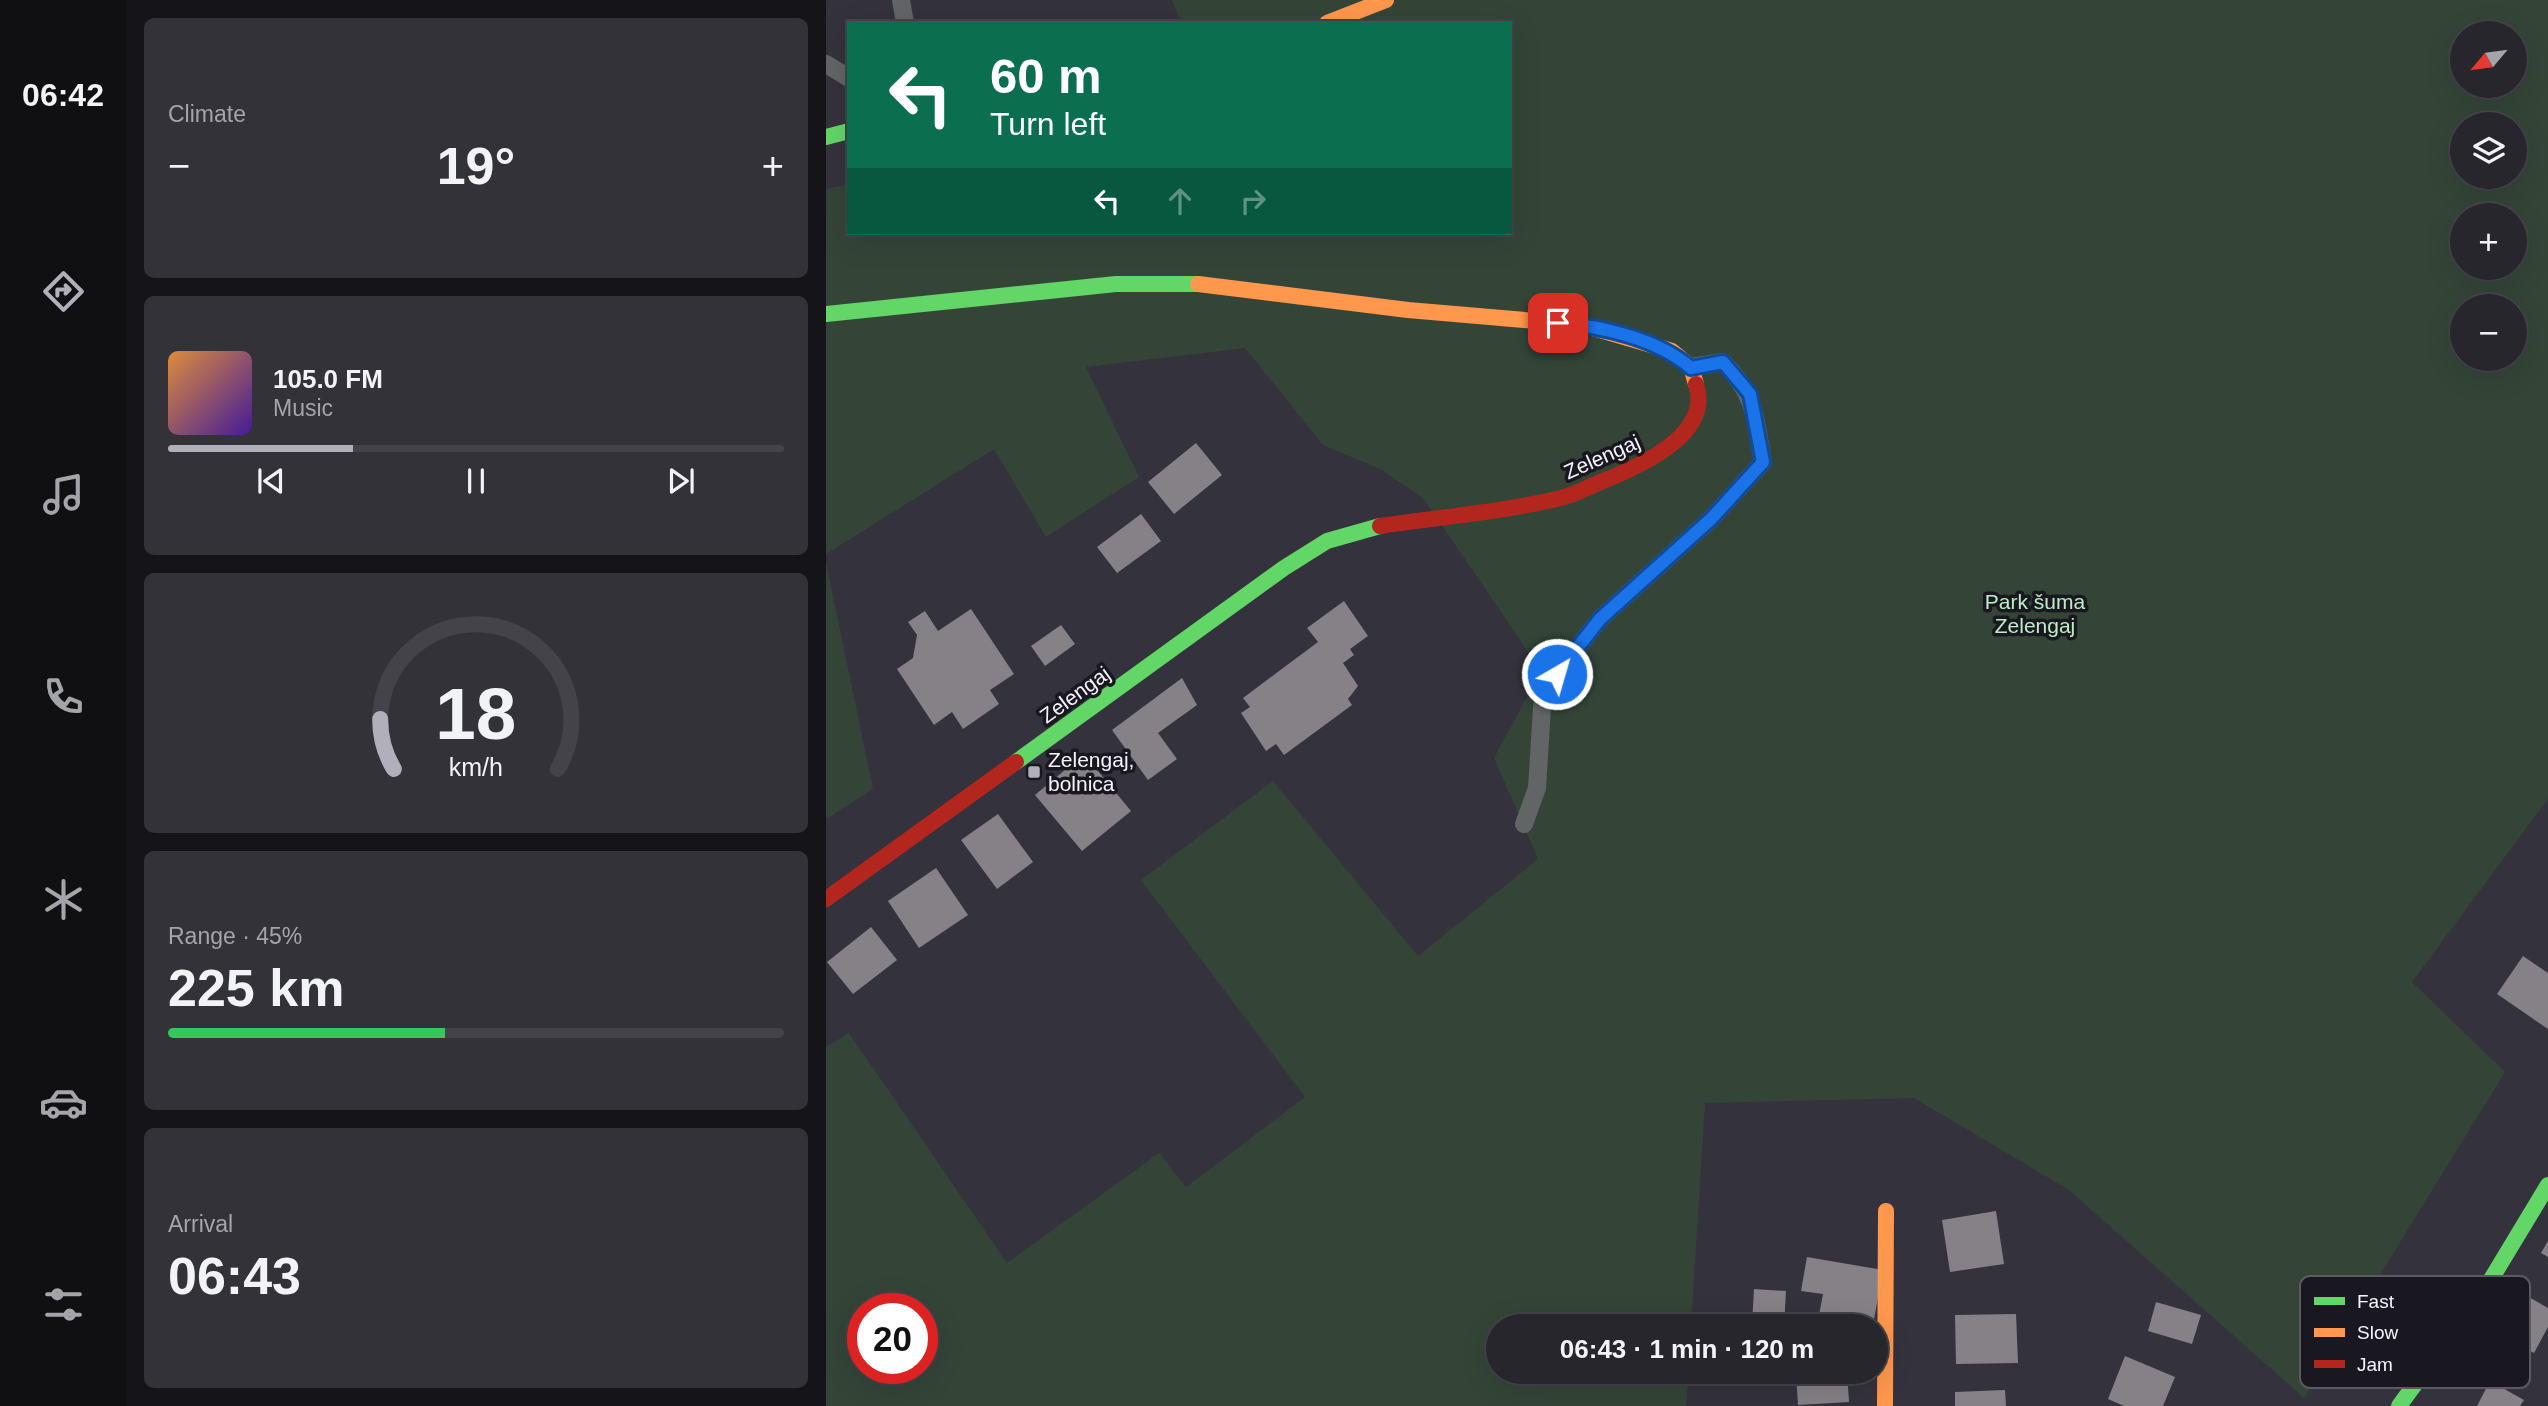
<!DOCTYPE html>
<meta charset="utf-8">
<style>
body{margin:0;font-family:Helvetica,sans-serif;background:#333239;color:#f1f3f6;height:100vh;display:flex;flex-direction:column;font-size:26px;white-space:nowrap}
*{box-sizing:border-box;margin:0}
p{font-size:23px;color:#a4a5aa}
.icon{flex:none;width:38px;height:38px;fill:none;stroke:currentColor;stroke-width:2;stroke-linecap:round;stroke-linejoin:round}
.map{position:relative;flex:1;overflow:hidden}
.side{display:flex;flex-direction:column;gap:18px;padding:18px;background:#151519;width:700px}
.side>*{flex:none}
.banner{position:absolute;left:21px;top:21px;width:665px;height:214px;border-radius:0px;box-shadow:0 7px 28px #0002,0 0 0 2px #434349;background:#0b6e4f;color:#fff;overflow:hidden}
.needle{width:46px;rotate:241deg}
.buttons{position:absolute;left:1624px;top:21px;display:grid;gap:14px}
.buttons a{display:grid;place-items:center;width:77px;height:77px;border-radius:50%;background:#27262d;box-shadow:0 7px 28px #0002,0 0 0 2px #434349;font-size:35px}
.speed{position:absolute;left:21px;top:1293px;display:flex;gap:14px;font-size:35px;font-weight:700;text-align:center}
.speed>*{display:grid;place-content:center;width:91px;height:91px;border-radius:50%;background:#27262d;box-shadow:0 7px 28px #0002,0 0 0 2px #434349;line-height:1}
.speed .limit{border:10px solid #d22;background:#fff;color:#111}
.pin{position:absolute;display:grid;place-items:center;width:60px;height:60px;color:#fff;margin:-30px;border-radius:14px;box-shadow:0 4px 10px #0006}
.me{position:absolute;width:77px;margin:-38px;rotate:38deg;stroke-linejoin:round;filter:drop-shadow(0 0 5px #0008)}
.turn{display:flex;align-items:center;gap:24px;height:147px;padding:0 28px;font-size:32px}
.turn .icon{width:91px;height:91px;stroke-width:2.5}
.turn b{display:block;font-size:49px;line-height:60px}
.lanes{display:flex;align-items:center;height:66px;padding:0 28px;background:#0003;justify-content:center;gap:35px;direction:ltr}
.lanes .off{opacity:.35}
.big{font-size:52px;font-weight:700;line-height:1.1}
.side .widget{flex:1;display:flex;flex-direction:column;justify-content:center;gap:10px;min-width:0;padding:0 24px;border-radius:10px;background:#333239}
.side .dial{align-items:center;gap:0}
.dial svg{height:182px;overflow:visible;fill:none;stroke:#434349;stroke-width:7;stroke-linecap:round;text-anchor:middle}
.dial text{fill:#f1f3f6;stroke:none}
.song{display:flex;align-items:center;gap:21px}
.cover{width:84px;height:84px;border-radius:10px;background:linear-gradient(135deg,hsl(30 70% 55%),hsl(260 70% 35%))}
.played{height:7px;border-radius:4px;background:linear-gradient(90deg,#b1afba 30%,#434349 30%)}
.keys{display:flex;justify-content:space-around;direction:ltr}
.heat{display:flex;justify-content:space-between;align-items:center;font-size:38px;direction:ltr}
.charge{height:10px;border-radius:5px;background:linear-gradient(90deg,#34c759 45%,#434349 0)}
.trip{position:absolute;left:660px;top:1314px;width:402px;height:70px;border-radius:35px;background:#27262d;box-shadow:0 7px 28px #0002,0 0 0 2px #434349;font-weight:700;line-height:70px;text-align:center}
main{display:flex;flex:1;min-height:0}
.menu{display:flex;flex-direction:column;width:126px;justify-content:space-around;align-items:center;background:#100f12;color:#a4a5aa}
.menu .icon{width:49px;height:49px}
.menu .active{color:#b1afba}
.menu b{font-size:32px;color:#f1f3f6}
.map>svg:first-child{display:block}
.green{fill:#344538;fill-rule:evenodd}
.building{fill:#868187}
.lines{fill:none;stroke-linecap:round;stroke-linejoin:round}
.lane{stroke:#616565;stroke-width:18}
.fast{stroke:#63d668;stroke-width:16}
.slow{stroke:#ff974d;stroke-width:16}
.jam{stroke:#b3261e;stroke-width:16}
.route-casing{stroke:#114b97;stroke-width:18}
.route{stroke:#1a73e8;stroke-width:12}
.poi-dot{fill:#b1afba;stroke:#191820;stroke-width:2.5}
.labels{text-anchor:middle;stroke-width:7;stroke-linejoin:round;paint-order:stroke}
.street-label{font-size:21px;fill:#f4f3fe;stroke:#191820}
.park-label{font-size:21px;fill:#baeec2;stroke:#191820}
.poi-label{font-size:21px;fill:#f4f3fe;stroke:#191820;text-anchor:start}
.key{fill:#191820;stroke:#5b5a63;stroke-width:2}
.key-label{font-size:19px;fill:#f4f3fe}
</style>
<main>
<nav class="menu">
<b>06:42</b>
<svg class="icon active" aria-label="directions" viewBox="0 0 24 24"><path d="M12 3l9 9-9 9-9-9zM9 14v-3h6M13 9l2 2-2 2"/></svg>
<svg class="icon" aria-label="music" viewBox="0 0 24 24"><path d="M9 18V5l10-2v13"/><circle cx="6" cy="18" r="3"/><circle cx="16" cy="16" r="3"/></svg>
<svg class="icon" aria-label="phone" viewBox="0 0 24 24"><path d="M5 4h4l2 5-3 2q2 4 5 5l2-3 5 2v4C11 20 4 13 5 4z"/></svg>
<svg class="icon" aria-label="climate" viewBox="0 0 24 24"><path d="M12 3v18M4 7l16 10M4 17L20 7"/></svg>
<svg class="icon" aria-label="car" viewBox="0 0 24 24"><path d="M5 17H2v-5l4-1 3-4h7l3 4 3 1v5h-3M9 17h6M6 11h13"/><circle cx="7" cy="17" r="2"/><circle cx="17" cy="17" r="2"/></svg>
<svg class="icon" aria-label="filters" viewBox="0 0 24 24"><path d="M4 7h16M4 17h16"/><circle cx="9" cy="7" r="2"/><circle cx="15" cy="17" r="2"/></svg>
</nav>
<section class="side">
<div class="widget"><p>Climate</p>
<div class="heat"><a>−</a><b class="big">19°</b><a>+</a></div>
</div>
<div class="widget">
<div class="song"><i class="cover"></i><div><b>105.0 FM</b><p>Music</p></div></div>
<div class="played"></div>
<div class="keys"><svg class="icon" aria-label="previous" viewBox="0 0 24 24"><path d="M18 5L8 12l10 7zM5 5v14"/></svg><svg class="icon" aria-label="pause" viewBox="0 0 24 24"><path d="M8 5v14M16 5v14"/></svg><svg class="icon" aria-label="next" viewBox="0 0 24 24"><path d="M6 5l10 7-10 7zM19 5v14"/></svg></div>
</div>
<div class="widget dial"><svg viewBox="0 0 100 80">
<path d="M14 69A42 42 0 1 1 86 69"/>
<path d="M14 69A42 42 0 0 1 8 47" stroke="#b1afba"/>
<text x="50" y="56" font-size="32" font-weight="700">18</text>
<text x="50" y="72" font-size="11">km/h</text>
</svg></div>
<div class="widget"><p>Range · 45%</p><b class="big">225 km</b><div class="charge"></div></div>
<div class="widget"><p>Arrival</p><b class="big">06:43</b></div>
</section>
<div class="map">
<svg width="1722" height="1406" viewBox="0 0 1722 1406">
<rect width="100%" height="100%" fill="#34323c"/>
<!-- green -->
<g class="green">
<path d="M346 0H1722V799L1586 982 1679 1072 1478 1398 1243 1190 1088 1098 879 1103 865 1326H672V1372H863L860 1406H0V1047L23 1033 181 1263 333 1153 360 1187 479 1097 315 880 447 781 592 956 712 859 668 758 715 671 598 499 556 470 497 445 419 348 260 367 313 477 220 537 168 449 0 554V189L23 184V233H684V23H356ZM1636 33H1689V86H1636ZM1636 124H1689V177H1636ZM1636 215H1689V268H1636ZM1636 306H1689V359H1636ZM37 1309H96V1368H37Z"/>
<path d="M0 562 47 789 0 819Z"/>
</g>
<!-- building -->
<g class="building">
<path d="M370 443 396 475 348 514 322 482Z"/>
<path d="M315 514 335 541 291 573 271 547Z"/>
<path d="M518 601 542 636 524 649 528 655 517 663 532 686 522 699 526 705 458 755 450 744 440 751 415 713 424 707 417 698 492 642 481 628Z"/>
<path d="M145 609 188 674 164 690 173 704 137 729 126 712 108 725 71 669 87 658 91 635 82 622 99 611 112 631Z"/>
<path d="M235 625 249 644 219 666 205 646Z"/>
<path d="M356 678 371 705 332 733 351 759 322 780 286 730Z"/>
<path d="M258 754 305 811 256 851 209 795Z"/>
<path d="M172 814 207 862 171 889 135 840Z"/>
<path d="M110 868 142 915 93 948 62 901Z"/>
<path d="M45 927 71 960 27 994 1 962Z"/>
<path d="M1697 956 1722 973V1029L1671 994Z"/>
<path d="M1170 1211 1178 1264 1124 1272 1116 1220Z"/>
<path d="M1722 1241V1257L1715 1253Z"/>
<path d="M981 1257 1057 1270 1047 1325 993 1315 997 1294 975 1291Z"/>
<path d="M928 1289 960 1291 958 1326 926 1325Z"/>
<path d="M1692 1291 1722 1308V1327L1708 1353 1669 1332Z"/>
<path d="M1330 1302 1375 1315 1366 1344 1322 1331Z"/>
<path d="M1190 1314 1192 1363 1130 1364 1129 1315Z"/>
<path d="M1299 1356 1349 1377 1337 1406H1298L1282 1399Z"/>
<path d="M970 1372H1021L1023 1402 972 1405Z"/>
<path d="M1664 1381 1698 1400 1694 1406H1651Z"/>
<path d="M1179 1390 1180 1406H1129V1392Z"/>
</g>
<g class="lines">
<!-- lane -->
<g class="lane">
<path d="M75 0 79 23"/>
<path d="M0 64 23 78"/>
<path d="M698 824 711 788 717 692 774 619 886 518 937 462C929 418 930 395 897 362L865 367"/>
</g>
<!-- fast -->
<g class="fast">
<path d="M0 137 23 131"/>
<path d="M0 314 290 284H372"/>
<path d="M190 762 458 568 501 541 554 526"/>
<path d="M1573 1406 1661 1286 1722 1185"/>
</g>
<!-- slow -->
<g class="slow">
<path d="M501 23 560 0"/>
<path d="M372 284 582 310 757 325 846 351 865 367 870 384"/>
<path d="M1059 1406 1060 1211"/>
</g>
<!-- jam -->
<g class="jam">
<path d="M554 526C614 517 676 512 735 498 749 495 762 487 775 482 812 466 887 436 870 384"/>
<path d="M0 899 190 762"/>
</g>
</g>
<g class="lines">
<!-- route casing -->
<g class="route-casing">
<path id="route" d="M731 674 774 619 886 518 937 462 924 394 897 362 865 368C832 339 775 326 732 323"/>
</g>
<!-- route -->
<use href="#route" class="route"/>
</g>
<!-- markers -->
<rect class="poi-dot" x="201" y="765" width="14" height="14" rx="3.5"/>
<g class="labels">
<!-- street labels -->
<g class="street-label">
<text transform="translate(776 457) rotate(-24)" y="7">Zelengaj</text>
<text transform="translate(249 695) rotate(-36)" y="7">Zelengaj</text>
</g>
<!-- park labels -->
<g class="park-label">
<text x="1209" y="609">Park šuma<tspan x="1209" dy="24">Zelengaj</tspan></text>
</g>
<!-- poi labels -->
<g class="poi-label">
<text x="222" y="767">Zelengaj,<tspan x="222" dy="24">bolnica</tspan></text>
</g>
</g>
<!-- legend -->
<rect x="1474" y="1276" width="230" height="112" rx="10" class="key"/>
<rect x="1488" y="1297" width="31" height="8" fill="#63d668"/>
<rect x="1488" y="1328" width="31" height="9" fill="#ff974d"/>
<rect x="1488" y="1360" width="31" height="8" fill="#b3261e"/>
<g class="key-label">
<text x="1531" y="1308">Fast</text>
<text x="1531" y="1339">Slow</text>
<text x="1531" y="1371">Jam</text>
</g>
</svg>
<div class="buttons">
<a><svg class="needle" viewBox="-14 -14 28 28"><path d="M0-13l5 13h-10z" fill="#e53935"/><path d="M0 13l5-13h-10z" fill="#a4a5aa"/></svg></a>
<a><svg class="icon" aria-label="layers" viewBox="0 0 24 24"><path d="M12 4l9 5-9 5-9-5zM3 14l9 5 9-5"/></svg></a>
<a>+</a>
<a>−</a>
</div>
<div class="speed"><div class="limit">20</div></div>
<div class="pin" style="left:732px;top:323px;background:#d93025"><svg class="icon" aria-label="arrive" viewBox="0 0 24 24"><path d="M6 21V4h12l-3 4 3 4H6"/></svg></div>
<svg class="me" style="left:731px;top:674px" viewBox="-20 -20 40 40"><circle r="17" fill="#1a73e8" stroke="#fff" stroke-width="3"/><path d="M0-11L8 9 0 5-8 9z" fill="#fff"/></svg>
<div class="trip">06:43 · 1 min · 120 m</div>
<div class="banner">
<div class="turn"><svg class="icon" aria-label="left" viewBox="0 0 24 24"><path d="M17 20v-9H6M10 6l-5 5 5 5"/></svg><div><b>60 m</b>Turn left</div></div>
<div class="lanes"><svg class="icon" aria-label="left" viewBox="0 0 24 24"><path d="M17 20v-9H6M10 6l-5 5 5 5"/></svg><svg class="icon off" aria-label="ahead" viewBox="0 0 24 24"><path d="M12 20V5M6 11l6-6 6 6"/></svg><svg class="icon off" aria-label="right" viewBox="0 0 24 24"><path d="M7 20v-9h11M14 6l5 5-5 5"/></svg></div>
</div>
</div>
</main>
